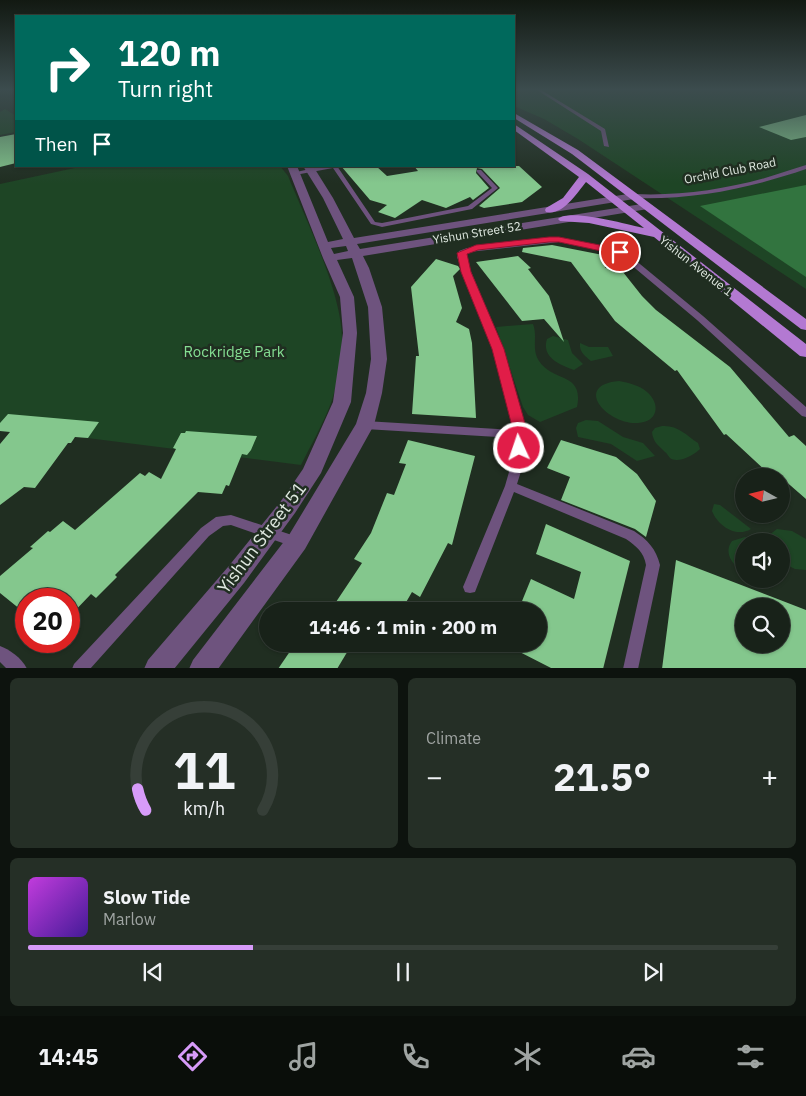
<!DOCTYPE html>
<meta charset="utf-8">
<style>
body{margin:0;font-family:"IBM Plex Sans",sans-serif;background:#252f26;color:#f1f3f6;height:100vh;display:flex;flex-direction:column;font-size:19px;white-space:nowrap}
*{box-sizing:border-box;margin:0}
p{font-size:16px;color:#9fa4a2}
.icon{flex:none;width:28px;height:28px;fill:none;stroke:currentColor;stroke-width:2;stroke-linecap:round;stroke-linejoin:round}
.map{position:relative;height:668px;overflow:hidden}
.panel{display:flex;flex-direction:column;gap:10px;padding:10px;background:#0d130e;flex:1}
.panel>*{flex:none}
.hud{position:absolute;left:15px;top:15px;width:500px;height:152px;border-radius:0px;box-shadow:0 1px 4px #0004,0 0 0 1px #363f38;background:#00695c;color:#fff;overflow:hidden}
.needle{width:32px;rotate:278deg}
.fabs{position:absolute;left:735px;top:468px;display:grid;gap:10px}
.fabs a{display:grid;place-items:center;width:55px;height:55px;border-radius:50%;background:#182219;box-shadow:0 1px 4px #0004,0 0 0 1px #363f38;font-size:25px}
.speed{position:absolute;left:15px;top:588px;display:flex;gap:10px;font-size:25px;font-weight:700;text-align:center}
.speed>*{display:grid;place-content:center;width:65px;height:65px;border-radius:50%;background:#182219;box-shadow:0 1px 4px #0004,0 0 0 1px #363f38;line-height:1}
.speed .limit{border:8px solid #d22;background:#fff;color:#111}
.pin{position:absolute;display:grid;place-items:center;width:42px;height:42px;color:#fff;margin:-21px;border:2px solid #fff;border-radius:50%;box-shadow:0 1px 5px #0007}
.me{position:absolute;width:55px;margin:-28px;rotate:357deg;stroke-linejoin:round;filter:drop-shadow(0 0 4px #0008)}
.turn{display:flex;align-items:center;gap:18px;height:105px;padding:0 20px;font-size:22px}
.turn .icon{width:65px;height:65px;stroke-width:2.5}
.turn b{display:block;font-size:35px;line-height:42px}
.then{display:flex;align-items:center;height:48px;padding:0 20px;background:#0003;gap:10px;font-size:19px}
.big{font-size:38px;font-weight:800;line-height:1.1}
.panel .widget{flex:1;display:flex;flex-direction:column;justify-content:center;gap:8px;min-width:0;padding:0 18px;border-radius:8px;background:#252f26}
.panel .dial{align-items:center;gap:0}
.dial svg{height:130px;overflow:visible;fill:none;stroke:#363f38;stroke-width:7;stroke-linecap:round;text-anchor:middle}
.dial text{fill:#f1f3f6;stroke:none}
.song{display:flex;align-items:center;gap:15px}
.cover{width:60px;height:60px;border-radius:8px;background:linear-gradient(135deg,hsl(290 70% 55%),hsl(260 70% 35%))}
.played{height:5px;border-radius:2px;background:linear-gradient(90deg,#d79bf9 30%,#363f38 30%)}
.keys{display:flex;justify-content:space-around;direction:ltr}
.heat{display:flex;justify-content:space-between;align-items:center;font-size:28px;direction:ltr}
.panel .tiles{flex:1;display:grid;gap:10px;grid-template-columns:1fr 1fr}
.widget:last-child{grid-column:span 2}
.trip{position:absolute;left:259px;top:602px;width:288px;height:50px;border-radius:25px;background:#182219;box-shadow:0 1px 4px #0004,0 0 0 1px #363f38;font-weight:800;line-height:50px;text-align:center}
.dock{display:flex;height:80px;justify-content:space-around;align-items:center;background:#0a0e0a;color:#9fa4a2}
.dock .icon{width:35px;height:35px}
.dock .on{color:#d79bf9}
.dock b{font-size:22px;color:#f1f3f6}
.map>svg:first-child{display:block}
.green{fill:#1e4525}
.forest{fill:#32743f}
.building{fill:#84c78d;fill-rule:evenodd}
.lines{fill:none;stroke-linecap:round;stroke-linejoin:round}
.lane{fill:#6e537e;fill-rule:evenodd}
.street{fill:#6e537e;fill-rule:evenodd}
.primary{fill:#b379d2;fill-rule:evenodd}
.route{fill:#e11d48;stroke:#92132f}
.labels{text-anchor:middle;stroke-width:5;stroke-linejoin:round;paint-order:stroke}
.far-street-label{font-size:12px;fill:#dfe8e0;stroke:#202e21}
.park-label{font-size:15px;fill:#84de92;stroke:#202e21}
.near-street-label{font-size:18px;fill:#dfe8e0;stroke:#202e21}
</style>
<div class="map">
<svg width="806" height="669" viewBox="0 0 806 669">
<rect width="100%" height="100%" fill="#202e21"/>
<!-- green -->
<g class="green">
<path d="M514 90H806V289L578 139 544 119 514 106Z"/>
<path d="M5 109 16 116V132L0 135V112Z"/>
<path d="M84 166H280L288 176C306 220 342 293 342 339 342 360 338 383 331 403 323 424 311 445 301 465L0 427V184Z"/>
<path d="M533 324C538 337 531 349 539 361 554 383 584 372 577 407L540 422 528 415 523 407 496 327Z"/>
<path d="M553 336 568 340 572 353 583 364 574 370C560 365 541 357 547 339Z"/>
<path d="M580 343 589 347H608L613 356 591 361C585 356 579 352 580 343Z"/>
<path d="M619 381C629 383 639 385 647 392 661 404 658 422 638 423 607 425 572 385 619 381Z"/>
<path d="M586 420 598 421 623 437 643 443 655 456 637 461 611 444 578 437 576 428 578 423Z"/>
<path d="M662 426C678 425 686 435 698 443L700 449C694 455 678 464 670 458 668 456 667 453 665 452 658 445 653 442 652 432L655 428Z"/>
<path d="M714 504 720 505 751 529C736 538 718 526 712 511Z"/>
<path d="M777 529 792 531 806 539V570L795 569 781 562V541H767L768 536Z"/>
<path d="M745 537 754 539 755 541H744V573C733 565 723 553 732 541Z"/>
</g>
<!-- forest -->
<path class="forest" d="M806 185V277L700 206Z"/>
<!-- building -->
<g class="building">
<path d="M806 115V137L791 140 759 127Z"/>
<path d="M16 134V163L0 167V137Z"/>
<path d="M341 166H376L387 176 418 171 414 166H519L542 187 522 202 484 208 479 206 500 188 482 169 477 168 476 173 489 188 473 200 470 197 446 208 422 200 395 218 378 212 387 205 370 200Z"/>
<path d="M552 245 608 256 605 268 619 267 642 296 656 310 730 367 789 437 794 435 806 446V499L775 472 769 474 726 434 724 435 677 370 675 371 615 321 571 262 522 252 523 248Z"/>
<path d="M518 256 531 268 528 269 549 296 564 342 544 319 522 321 476 262Z"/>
<path d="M436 259 458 266 460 269 453 276 462 308 456 322 469 329 472 343 476 418 412 414 416 356H419L411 287Z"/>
<path d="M8 414 99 422 88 438 75 437 71 443H68L35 488 24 487 0 505V444L10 432 0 431V423Z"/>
<path d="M186 431 257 436 251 450 247 455 242 454 229 486 226 485 222 494 198 492 115 575 117 577 96 598 91 594 69 617V599H26V614L0 593V576L33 548 30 547 48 531 50 532 63 521 75 530 140 473 145 476 149 472 161 479 176 449 173 448 181 433H185Z"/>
<path d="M408 440 475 456 452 545 448 543 420 597 412 592 401 611H330L362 563 354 559 371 533 387 493 394 495 406 464 399 463Z"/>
<path d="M561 440 616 457 637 474 656 501 646 537 635 529 561 500 570 477 547 468Z"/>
<path d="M546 524 630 561 603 669H553L504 644H538V611H518L531 579 574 599 581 572 536 554Z"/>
<path d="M676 560 806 610V669H662ZM744 606H781V644H744Z"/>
<path d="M295 644H352L337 669H278Z"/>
</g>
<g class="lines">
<!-- lane -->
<g class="lane">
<path d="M537 90H541L605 129 609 147 604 146 601 131Z"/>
<path d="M806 165V169C751 188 693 200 634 198L631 196 634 194C678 196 722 190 765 178 779 174 792 169 806 165Z"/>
<path d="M323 166H337L375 222 382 223 468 206 492 188 477 172V170H481L498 188 472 209 382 227 371 224 333 168 295 175 292 173Z"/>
<path d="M559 238 623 250 703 316 806 407V417L802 416 697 320 618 254 559 242 469 252 465 254V257L503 349 526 434 523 465 517 484 634 531C648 540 656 549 660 565L638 669H623L646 565C644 552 636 546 626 539L514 492 475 592 470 593 465 592 463 587 505 486 511 465 515 438 365 429 361 428 360 425 361 422 365 421 515 430 493 349 457 257 459 251 467 248Z"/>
<path d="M231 515 301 538 303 542 301 546 297 548 231 525 223 526 209 536 90 669H72L74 664 201 528 216 517Z"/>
<path d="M0 646C9 649 23 659 27 669H7L0 662Z"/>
</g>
<!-- street -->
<path class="street" d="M287 166H297L328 242 343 239 323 198 303 166H313L333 198 354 238 634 193 639 196 634 199 357 244 360 249 648 203 653 206 648 209 363 256 369 268 382 307 387 359 382 393 374 425 305 549 218 669H189L193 660 289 535 356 424 366 393 371 359 368 307 352 258 337 260 354 297 357 333 351 402 321 473 295 513 244 583 174 669H144L148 660 228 567 281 501 303 469 333 402 343 333 340 297 323 258ZM346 246 348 251 334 254 331 248Z"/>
<!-- primary -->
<g class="primary">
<path d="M514 113 578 150 806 319V330L801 329 572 154 514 118Z"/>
<path d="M514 124 588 174 806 344V357L800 356 654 237 589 223 560 221 558 219C570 208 628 225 644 228L586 182C577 193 563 216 546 212L545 210 546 208 563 198 579 177 514 130Z"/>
</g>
</g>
<!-- sky -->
<linearGradient id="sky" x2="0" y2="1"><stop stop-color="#121912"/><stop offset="0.49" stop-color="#3c4c4e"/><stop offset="1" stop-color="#3c4c4e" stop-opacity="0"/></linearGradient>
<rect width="806" height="183" fill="url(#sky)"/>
<!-- route -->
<path class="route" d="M549 237H559L620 249 625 252 620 255 559 242H549L478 250 467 254 471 272 504 349 528 434 524 451 519 453 514 451 512 448 514 434 492 349 461 272 457 253 476 245Z"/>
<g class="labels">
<!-- far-street labels -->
<g class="far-street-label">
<text transform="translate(730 171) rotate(-11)" y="4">Orchid Club Road</text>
<text transform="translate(477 233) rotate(-9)" y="4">Yishun Street 52</text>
<text transform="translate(696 266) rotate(38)" y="4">Yishun Avenue 1</text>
</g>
<!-- park labels -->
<g class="park-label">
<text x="234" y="357">Rockridge Park</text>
</g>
<!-- near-street labels -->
<g class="near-street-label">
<text transform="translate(262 538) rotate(-53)" y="6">Yishun Street 51</text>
</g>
</g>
</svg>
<div class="fabs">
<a><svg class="needle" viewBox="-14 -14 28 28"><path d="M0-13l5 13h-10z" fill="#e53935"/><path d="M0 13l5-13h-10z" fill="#9fa4a2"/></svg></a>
<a><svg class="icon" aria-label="sound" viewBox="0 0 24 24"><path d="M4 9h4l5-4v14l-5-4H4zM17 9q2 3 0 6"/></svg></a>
<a><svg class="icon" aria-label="search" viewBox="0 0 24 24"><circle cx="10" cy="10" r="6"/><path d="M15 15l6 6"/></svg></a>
</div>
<div class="speed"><div class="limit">20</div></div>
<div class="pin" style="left:620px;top:252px;background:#d93025"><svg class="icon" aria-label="arrive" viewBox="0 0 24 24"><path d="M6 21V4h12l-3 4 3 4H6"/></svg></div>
<svg class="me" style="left:519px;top:448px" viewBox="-20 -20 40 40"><circle r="17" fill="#e11d48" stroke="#fff" stroke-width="3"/><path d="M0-11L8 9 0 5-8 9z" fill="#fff"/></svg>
<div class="trip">14:46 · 1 min · 200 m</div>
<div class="hud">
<div class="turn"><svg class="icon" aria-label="right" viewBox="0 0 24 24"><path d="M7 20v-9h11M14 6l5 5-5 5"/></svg><div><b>120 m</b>Turn right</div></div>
<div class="then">Then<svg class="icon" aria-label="arrive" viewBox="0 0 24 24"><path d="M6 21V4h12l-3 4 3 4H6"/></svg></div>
</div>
</div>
<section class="panel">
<div class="tiles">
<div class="widget dial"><svg viewBox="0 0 100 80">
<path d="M14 69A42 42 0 1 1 86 69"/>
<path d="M14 69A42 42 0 0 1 9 56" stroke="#d79bf9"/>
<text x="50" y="56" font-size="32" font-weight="700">11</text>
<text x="50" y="72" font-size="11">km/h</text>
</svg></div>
<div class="widget"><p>Climate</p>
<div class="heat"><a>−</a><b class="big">21.5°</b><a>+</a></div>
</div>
<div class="widget">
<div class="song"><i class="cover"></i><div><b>Slow Tide</b><p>Marlow</p></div></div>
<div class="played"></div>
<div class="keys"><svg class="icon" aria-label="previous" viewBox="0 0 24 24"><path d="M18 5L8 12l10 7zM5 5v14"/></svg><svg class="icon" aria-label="pause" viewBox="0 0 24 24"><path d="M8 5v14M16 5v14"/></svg><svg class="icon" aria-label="next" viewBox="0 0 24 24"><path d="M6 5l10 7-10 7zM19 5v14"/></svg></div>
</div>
</div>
</section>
<nav class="dock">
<b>14:45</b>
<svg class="icon on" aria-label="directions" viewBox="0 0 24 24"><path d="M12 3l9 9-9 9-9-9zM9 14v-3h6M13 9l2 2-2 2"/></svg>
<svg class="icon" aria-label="music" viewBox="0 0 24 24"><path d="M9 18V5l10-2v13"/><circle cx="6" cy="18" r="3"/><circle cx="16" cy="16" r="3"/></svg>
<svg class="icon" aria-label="phone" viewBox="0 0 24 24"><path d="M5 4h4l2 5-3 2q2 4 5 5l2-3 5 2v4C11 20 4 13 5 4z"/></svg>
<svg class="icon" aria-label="climate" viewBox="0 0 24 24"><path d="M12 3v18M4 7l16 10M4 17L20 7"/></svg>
<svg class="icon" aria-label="car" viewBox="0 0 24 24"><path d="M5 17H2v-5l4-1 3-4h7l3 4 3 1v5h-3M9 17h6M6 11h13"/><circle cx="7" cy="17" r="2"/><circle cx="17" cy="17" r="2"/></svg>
<svg class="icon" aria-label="filters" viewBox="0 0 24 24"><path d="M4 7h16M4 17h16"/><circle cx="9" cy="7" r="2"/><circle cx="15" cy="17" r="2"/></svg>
</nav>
